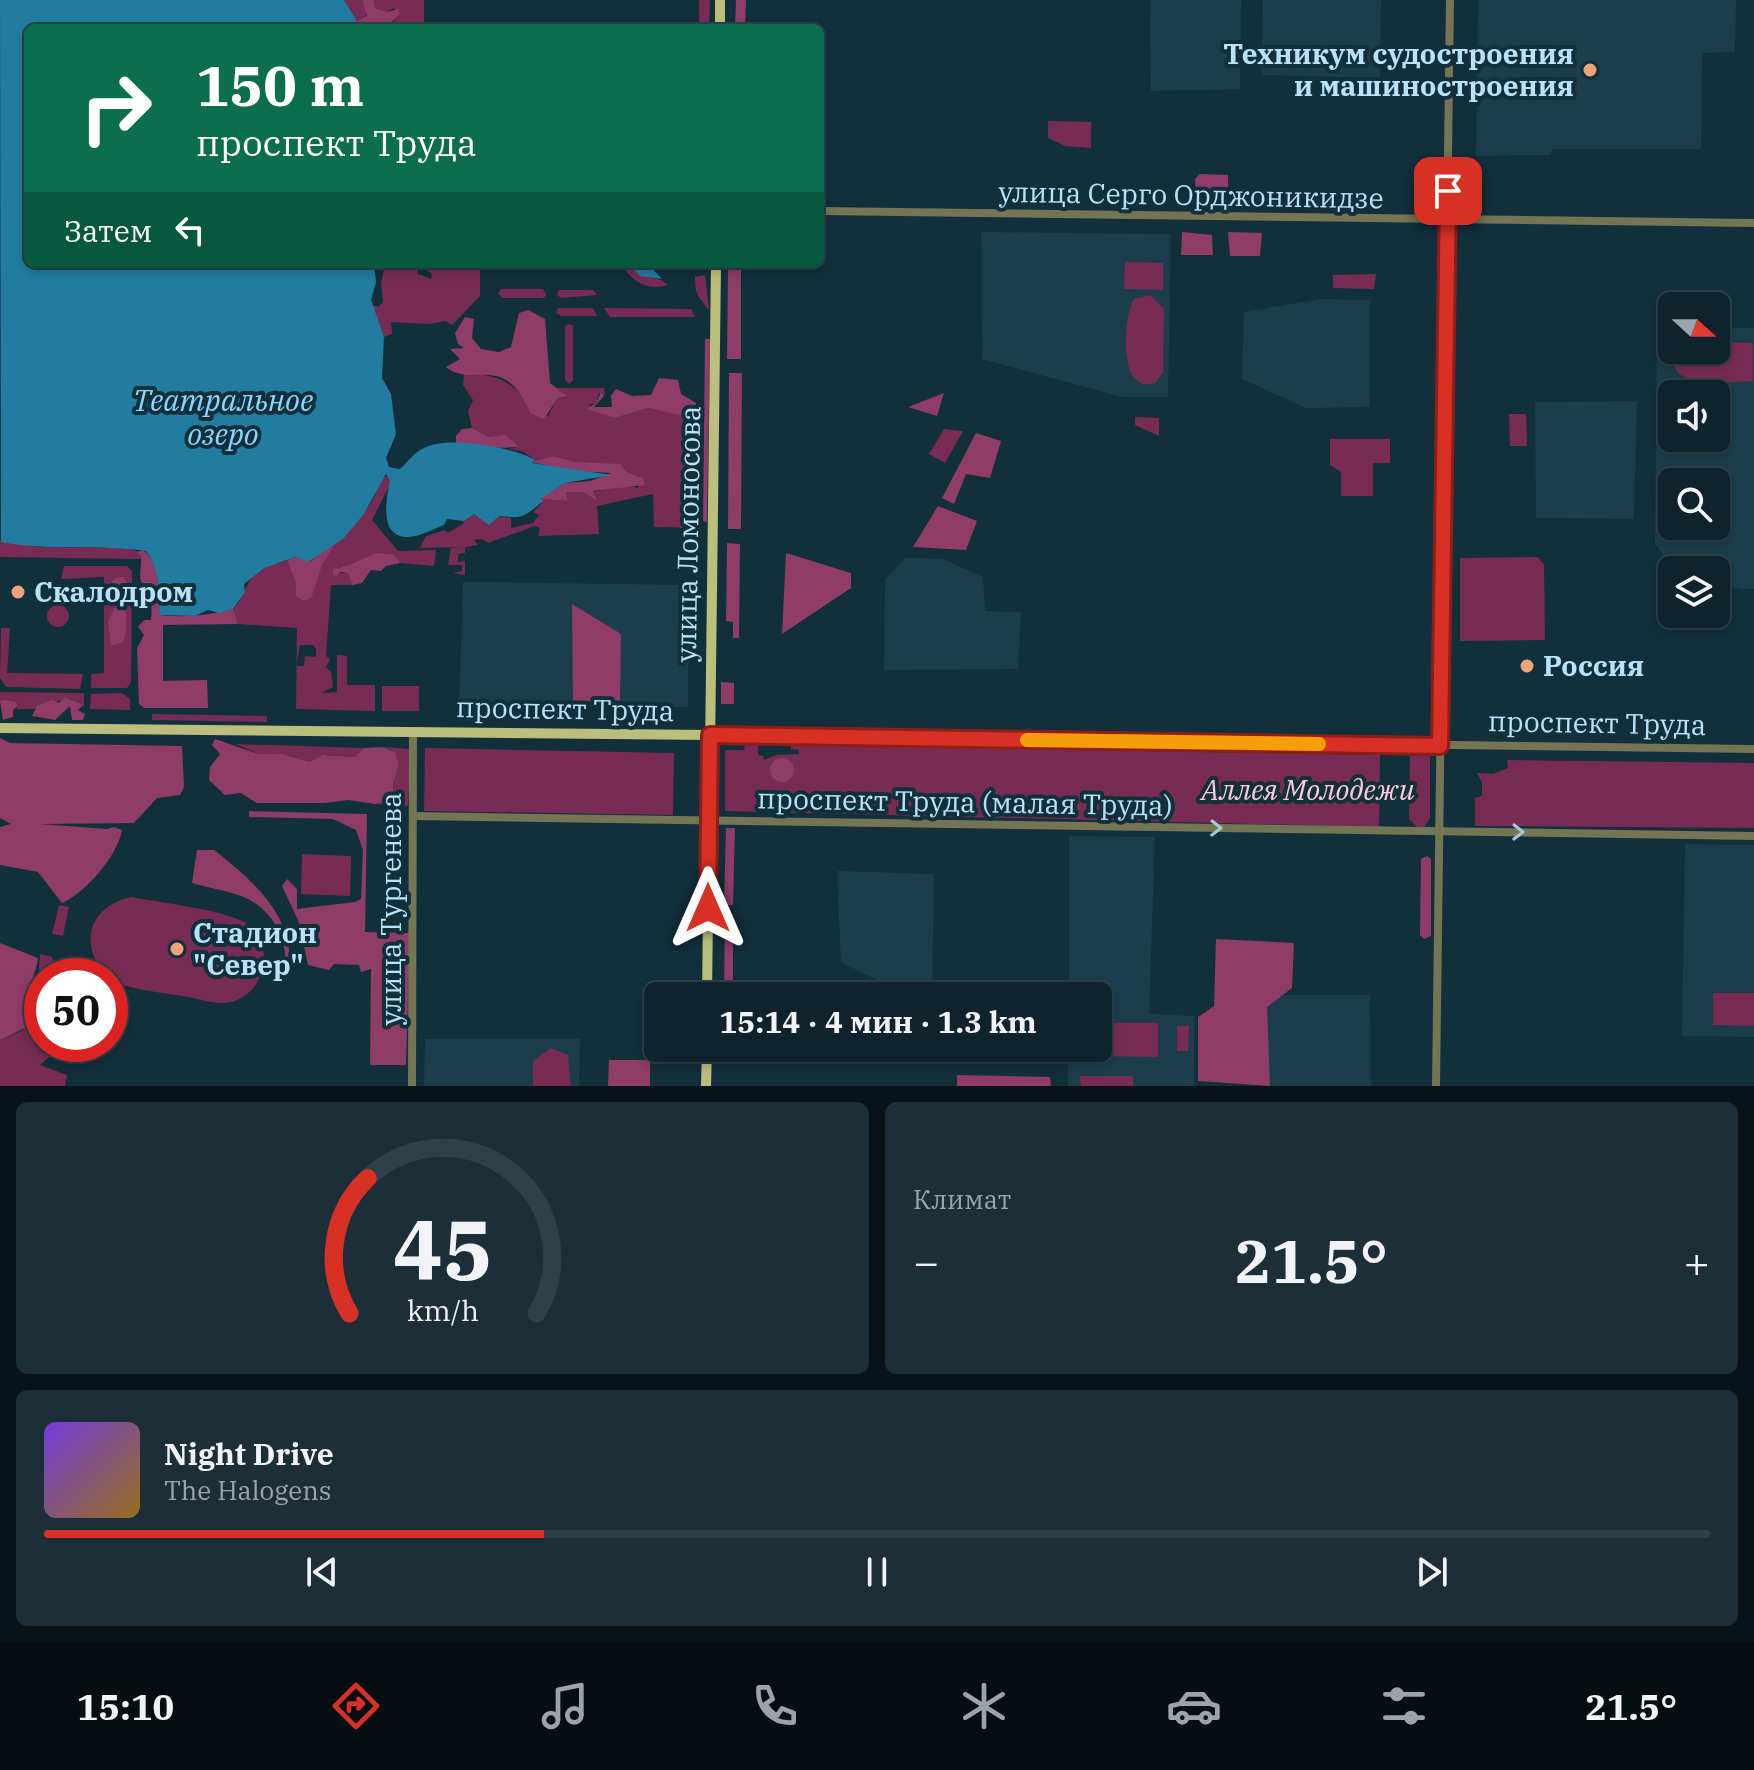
<!DOCTYPE html>
<html lang="ru">
<meta charset="utf-8">
<style>
body{margin:0;font-family:"IBM Plex Serif",serif;background:#1c2f39;color:#f1f3f6;height:100vh;display:flex;flex-direction:column;font-size:30px;white-space:nowrap}
*{box-sizing:border-box;margin:0}
p{font-size:26px;color:#9ba4aa}
.icon{flex:none;width:44px;height:44px;fill:none;stroke:currentColor;stroke-width:2;stroke-linecap:round;stroke-linejoin:round}
.map{position:relative;height:1086px;overflow:hidden}
.side{display:flex;flex-direction:column;gap:16px;padding:16px;background:#081319;flex:1}
.side>*{flex:none}
.top-card{position:absolute;left:24px;top:24px;width:800px;height:244px;border-radius:12px;box-shadow:0 4px 12px #0003,0 0 0 2px #2e4049;background:#0b6e4f;color:#fff;overflow:hidden}
.needle{width:52px;rotate:111deg}
.controls{position:absolute;left:1658px;top:292px;display:grid;gap:16px}
.controls a{display:grid;place-items:center;width:72px;height:72px;border-radius:12px;background:#0e232d;box-shadow:0 4px 12px #0003,0 0 0 2px #2e4049;font-size:40px}
.speed{position:absolute;left:24px;top:958px;display:flex;gap:16px;font-size:40px;font-weight:700;text-align:center}
.speed>*{display:grid;place-content:center;width:104px;height:104px;border-radius:50%;background:#0e232d;box-shadow:0 4px 12px #0003,0 0 0 2px #2e4049;line-height:1}
.speed .limit{border:12px solid #d22;background:#fff;color:#111}
.pin{position:absolute;display:grid;place-items:center;width:68px;height:68px;color:#fff;margin:-34px;border-radius:16px;box-shadow:0 4px 12px #0006}
.me{position:absolute;width:88px;margin:-44px;rotate:0deg;stroke-linejoin:round;filter:drop-shadow(0 0 6px #0008)}
.turn{display:flex;align-items:center;gap:28px;height:168px;padding:0 40px;font-size:36px}
.turn .icon{width:104px;height:104px;stroke-width:2.5}
.turn b{display:block;font-size:56px;line-height:68px}
.then{display:flex;align-items:center;height:76px;padding:0 40px;background:#0003;gap:16px;font-size:30px}
.big{font-size:60px;font-weight:700;line-height:1.1}
.side .widget{flex:1;display:flex;flex-direction:column;justify-content:center;gap:12px;min-width:0;padding:0 28px;border-radius:12px;background:#1c2f39}
.side .dial{align-items:center;gap:0}
.dial svg{height:208px;overflow:visible;fill:none;stroke:#2e4049;stroke-width:7;stroke-linecap:round;text-anchor:middle}
.dial text{fill:#f1f3f6;stroke:none}
.song{display:flex;align-items:center;gap:24px}
.cover{width:96px;height:96px;border-radius:12px;background:linear-gradient(135deg,hsl(260 70% 55%),hsl(40 70% 35%))}
.played{height:8px;border-radius:4px;background:linear-gradient(90deg,#d93025 30%,#2e4049 30%)}
.keys{display:flex;justify-content:space-around;direction:ltr}
.heat{display:flex;justify-content:space-between;align-items:center;font-size:44px;direction:ltr}
.side .tiles{flex:1;display:grid;gap:16px;grid-template-columns:1fr 1fr}
.widget:last-child{grid-column:span 2}
.trip{position:absolute;left:644px;top:982px;width:468px;height:80px;border-radius:12px;background:#0e232d;box-shadow:0 4px 12px #0003,0 0 0 2px #2e4049;font-weight:700;line-height:80px;text-align:center}
.tab-bar{display:flex;height:128px;justify-content:space-around;align-items:center;background:#060e12;color:#9ba4aa}
.tab-bar .icon{width:56px;height:56px}
.tab-bar .active{color:#d93025}
.tab-bar b{font-size:36px;color:#f1f3f6}
.map>svg:first-child{display:block}
.built{fill:#1c3d4b;fill-rule:evenodd}
.green{fill:#782c55;fill-rule:evenodd}
.forest{fill:#8f3c68}
.water{fill:#217ca0}
.lines{fill:none;stroke-linecap:round;stroke-linejoin:round}
.minor{stroke:#747555;stroke-width:8}
.major{stroke:#bcbf7b;stroke-width:10}
.oneway{stroke:#a7c7ce}
.route-casing{stroke:#8d1f18;stroke-width:20}
.route{stroke:#d93025;stroke-width:14}
.slow{stroke:#f59e0b;stroke-width:14}
.poi-dot{fill:#efa377;stroke:#122f3c;stroke-width:3}
.labels{text-anchor:middle;stroke-width:8;stroke-linejoin:round;paint-order:stroke}
.poi-label{font-size:28px;font-weight:bold;fill:#b8e2f7;stroke:#122f3c;text-anchor:start}
.street-label{font-size:28px;fill:#b8e2f7;stroke:#122f3c}
.park-label{font-size:28px;font-style:italic;fill:#fbcae0;stroke:#122f3c}
.water-label{font-size:30px;font-style:italic;fill:#8ad7fc;stroke:#122f3c}
</style>
<div class="map">
<svg width="1754" height="1086" viewBox="0 0 1754 1086">
<rect width="100%" height="100%" fill="#122f3c"/>
<!-- built -->
<g class="built">
<path d="M1150 0H1241L1240 89 1151 91Z"/>
<path d="M1263 0H1381L1380 78 1262 75Z"/>
<path d="M1478 0H1736L1735 52 1702 53 1701 149H1552L1551 155 1476 156Z"/>
<path d="M981 232 1171 234 1168 397H1122L982 359Z"/>
<path d="M1321 299 1370 300V407L1306 408 1242 379 1244 312Z"/>
<path d="M1657 327H1672V350H1716V327L1754 328V589L1716 588V570H1672L1655 543ZM1672 394H1716V438H1672ZM1672 482H1716V526H1672Z"/>
<path d="M1637 401 1634 519 1536 518 1535 402Z"/>
<path d="M905 558 943 559 983 577 985 611 1021 612 1018 669 884 670 885 580Z"/>
<path d="M463 582 689 585 688 707H459Z"/>
<path d="M1069 836 1155 837 1149 1014 1195 1016 1194 1086H1068V1048H1098V996H1069Z"/>
<path d="M1685 844 1754 845V1037L1682 1036Z"/>
<path d="M837 871 934 874 932 994 901 992 841 962Z"/>
<path d="M1279 995H1370L1371 1086H1265V1002Z"/>
<path d="M425 1039H580L579 1086H424Z"/>
</g>
<!-- green -->
<g class="green">
<path d="M344 0H362L367 13 364 20 357 21Z"/>
<path d="M374 0H424V28L391 27 397 15 394 8 387 12 375 8Z"/>
<path d="M699 0H710L709 28H699Z"/>
<path d="M1048 121 1091 122V148L1065 146 1048 138Z"/>
<path d="M1125 262 1163 263V290L1124 289Z"/>
<path d="M385 264H416L418 274 431 279 432 275 422 264 480 266V296L452 325 446 321 428 324 391 322 392 334 384 337 372 305 378 307 383 302 381 283Z"/>
<path d="M621 264H628C639 281 657 274 668 285 647 291 632 282 621 264Z"/>
<path d="M1376 274 1374 289 1333 288V275Z"/>
<path d="M705 275 709 309H708C699 296 695 297 695 277Z"/>
<path d="M501 289H543L546 295 544 298H503L498 294Z"/>
<path d="M559 290H593L597 295 561 298 557 295Z"/>
<path d="M1150 295 1164 309 1163 372 1155 383C1117 396 1123 315 1134 299Z"/>
<path d="M558 308H593L597 316H561L556 313Z"/>
<path d="M604 308 691 309 695 317H610Z"/>
<path d="M569 324 573 326V380L569 384 565 380V326Z"/>
<path d="M1716 342 1753 343V381C1729 381 1659 392 1677 350H1716Z"/>
<path d="M464 374C514 373 511 392 548 416L557 399 566 397 556 388H604L605 395 599 393 596 403 589 405 615 418 648 408 688 415 697 413 696 528 654 527 653 494 597 506 599 534 538 536 540 528 535 526 488 543 482 539 474 540 478 545 465 547V553L458 554V562L465 561V575L453 573 462 571V565H448L451 548 463 547 420 548 426 536 445 530 448 533 464 523 462 519 476 514 511 518V528L533 523 539 515 533 512 541 504 539 499 568 501 566 492H583L597 501 592 492 628 486 638 488 643 478 627 472 622 466 575 462 553 456 531 462 534 459 522 451 507 449 516 448 508 437H489L472 428 468 411 473 400 463 385Z"/>
<path d="M1509 414H1526L1527 446H1510Z"/>
<path d="M1135 417 1159 418V436L1135 425Z"/>
<path d="M944 429 963 431 945 463 929 454Z"/>
<path d="M1330 439H1390V463H1373V496H1341V472L1330 465Z"/>
<path d="M390 475 394 477 372 520 398 551 436 550 434 566 399 563 393 554C367 551 359 566 338 568L339 573H348L352 585H331L326 656 330 659 326 667 331 672 333 687 321 693 337 692V655L347 656V685H375V711L296 709 297 628 238 624 233 609C246 596 244 581 260 570 270 564 279 563 290 560 335 547 367 524 382 478ZM300 645H313L316 649V657L305 656 304 666H296Z"/>
<path d="M0 540 39 547 126 548 137 551 142 559 0 557Z"/>
<path d="M1538 557 1544 565 1545 640 1460 641V558Z"/>
<path d="M64 566H127L132 571 131 682 127 688H91V674L104 673V577L61 579Z"/>
<circle cx="58" cy="616" r="11"/>
<path d="M1 628H10L7 673 83 674 80 689 6 687 0 678Z"/>
<rect x="382" y="686" width="37" height="25"/>
<path d="M0 692 84 693V707L69 698 34 709H17L18 703 0 701Z"/>
<path d="M122 693 130 699V710L90 709 91 694Z"/>
<path d="M152 714 267 716V722L152 720Z"/>
<path d="M236 744 364 748 355 757 327 755 310 762 283 754H258Z"/>
<path d="M745 744 758 745V755L763 756 764 760 776 755 799 754V750L791 749V745L1380 755 1379 827 725 811V750H744Z"/>
<path d="M383 747 411 749 408 806 375 804 394 800 393 783 399 765 392 750Z"/>
<path d="M425 748 674 753 673 815 424 811Z"/>
<path d="M1410 756H1430V818L1424 827H1417L1409 819Z"/>
<path d="M1507 760 1754 763V828L1475 826V798L1482 796V782L1477 773 1493 774 1508 768Z"/>
<path d="M302 854 351 856 350 896 301 894Z"/>
<path d="M131 897C157 902 232 911 249 925 274 946 266 988 237 1000 221 1007 204 1000 189 997 173 994 123 989 112 980 79 953 83 908 131 897Z"/>
<path d="M59 905 69 907 63 936 52 934Z"/>
<path d="M40 954 52 957 60 976H42V990L38 987Z"/>
<path d="M1713 993H1754V1026L1713 1025Z"/>
<path d="M1098 1023H1158V1057L1090 1056V1048H1098Z"/>
<path d="M1177 1026H1189L1188 1051H1177Z"/>
<path d="M26 1029 33 1033 42 1031V1044H64L40 1065 67 1075 65 1086H0V1040Z"/>
<path d="M551 1048 568 1055 571 1086H533V1061Z"/>
<path d="M973 1048H1006V1057L974 1058Z"/>
<path d="M1080 1076H1133V1086H1081Z"/>
</g>
<!-- forest -->
<g class="forest">
<path d="M362 0H374L375 8 387 12 398 9 400 13 390 24 396 28H354L357 21 367 16Z"/>
<path d="M736 0H746L745 28H735Z"/>
<path d="M1200 174 1228 175V196C1219 203 1205 202 1196 195L1195 179Z"/>
<path d="M1182 232 1212 235 1213 255H1181Z"/>
<path d="M1228 232 1262 233 1260 256H1230Z"/>
<path d="M728 264H741V359H727Z"/>
<path d="M528 310 545 319 550 383 567 396 557 399 544 419 530 413C505 351 472 389 446 367L460 359 450 349 464 348 458 344 455 333 465 317 474 319 472 338 481 349 499 352 511 347 519 313Z"/>
<path d="M705 339H710L707 522 703 521Z"/>
<path d="M729 373H742L741 529H728Z"/>
<path d="M659 378 678 380 681 394 696 403 697 413 685 416 648 408 615 418 587 409 596 403 601 392 604 396 594 407H612L611 396 616 389 632 396 651 395Z"/>
<path d="M944 393 937 416 908 407Z"/>
<path d="M472 428 489 437 506 435 518 446C508 450 470 446 456 444V436L462 429Z"/>
<path d="M976 433 1001 441 990 478 966 474 954 504 942 498Z"/>
<path d="M553 456 575 462 620 464 627 472 643 478 645 485 593 491 597 501 583 492H566L568 501 539 499 565 483 590 481 611 473 573 471 531 462Z"/>
<path d="M938 506 977 521 966 550 913 547Z"/>
<path d="M727 543 740 544 739 638H733V622L726 621Z"/>
<path d="M333 547 322 565 311 598 304 601 296 596V583L287 560 295 557 311 562 326 548Z"/>
<path d="M143 550C160 560 160 597 159 615 182 618 211 615 233 609L238 624 163 625V681L207 680 208 708H144L139 704 137 648 144 635 138 627 144 620H151C153 604 149 596 142 583 138 577 142 564 141 557L137 552Z"/>
<path d="M378 553 393 554 400 563 386 566 381 571 371 570 362 583 352 585 348 573 340 572 336 577 333 574V569C349 567 362 558 378 553Z"/>
<path d="M786 553 851 573V588L782 634Z"/>
<path d="M124 577 129 592C122 607 130 627 123 642L111 646 108 621 117 604 109 585 115 578Z"/>
<path d="M572 604 621 634 620 700 573 701Z"/>
<path d="M721 682 734 683V704H721Z"/>
<path d="M65 697 83 705 78 710 85 714 83 720H72L70 706 55 720 32 716 37 706 52 700 59 703Z"/>
<path d="M5 700 16 702 18 706 13 710V717L3 720 0 701Z"/>
<path d="M0 738 10 743 182 746 184 787 180 795 157 798 134 823 40 824 107 829 114 827 122 830C118 856 84 894 62 903L38 872 0 865V827L11 824 0 818Z"/>
<path d="M215 739 258 754H283L310 762 323 755 355 757 364 748 383 747 395 752 399 765 393 783 394 800 375 804 348 800 325 803H257L241 793 225 795 209 780 210 767 220 754 212 745Z"/>
<circle cx="782" cy="770" r="12"/>
<path d="M249 811 367 814 365 932 410 933 406 1065H370L371 969 361 972 359 965 334 964 329 970 308 965 298 920 282 886 287 879 297 889V909L355 902 361 899 363 850 356 830 333 819 249 817Z"/>
<path d="M726 828H735L733 905H724Z"/>
<path d="M197 850H214C255 882 301 922 287 979L284 978C291 945 275 909 241 896 226 890 208 888 192 883Z"/>
<path d="M1427 856 1431 859V936L1424 939 1420 935 1421 859Z"/>
<path d="M725 914H733V996H724Z"/>
<path d="M1216 939 1294 943 1292 988 1267 1007 1270 1086 1198 1081V1017L1214 1006Z"/>
<path d="M0 943 38 958C37 974 25 980 42 993V1031L23 1029 0 1040Z"/>
<path d="M1015 1048H1047V1060H1032Z"/>
<path d="M609 1060H650V1086H608Z"/>
<path d="M957 1075 1050 1077 1051 1086H957Z"/>
</g>
<!-- water -->
<g class="water">
<path d="M0 0H344L357 21 354 28H28V264H374L376 282 371 300 384 337 382 378 391 394 396 434 386 458 389 467 400 469C408 462 414 452 424 448 449 435 512 447 535 460L532 463 611 475 565 483 540 499 544 500C520 522 518 517 499 516L489 525 474 514 464 521 447 519 444 525C434 529 416 538 406 537 378 535 387 497 390 480L386 474 364 514 343 539 308 562 295 557 264 568 244 584 245 592 233 609 219 613 208 610 195 616 159 615C160 595 159 566 146 551 98 544 47 551 1 542Z"/>
<path d="M628 264H648L662 279 640 276Z"/>
</g>
<g class="lines">
<!-- minor -->
<g class="minor">
<path d="M820 211 1754 223"/>
<path d="M710 735 1754 749"/>
<path d="M414 816 1754 836"/>
<path d="M412 1086 413 732"/>
<path d="M1436 1086 1450 0"/>
</g>
<!-- major -->
<g class="major">
<path d="M720 28V0"/>
<path d="M0 728 710 735"/>
<path d="M707 996 716 264"/>
<path d="M706 1086 707 1048"/>
</g>
</g>
<!-- one-way arrows -->
<defs><path id="oneway-chevron" d="M-2-3.5L2.5 0L-2 3.5" fill="none" stroke-width="1.6" stroke-linecap="round" stroke-linejoin="round" transform="scale(2)"/></defs>
<g class="oneway">
<use href="#oneway-chevron" transform="translate(1216 828) rotate(1)"/>
<use href="#oneway-chevron" transform="translate(1518 832) rotate(1)"/>
</g>
<g class="lines">
<!-- route casing -->
<g class="route-casing">
<path id="route" d="M708 908 710 735 1440 746 1448 191"/>
</g>
<!-- route -->
<use href="#route" class="route"/>
<!-- slow -->
<path class="slow" d="M1027 740 1319 744"/>
</g>
<!-- markers -->
<g class="poi-dot">
<circle cx="1590" cy="70" r="8"/>
<circle cx="18" cy="592" r="8"/>
<circle cx="1527" cy="666" r="8"/>
<circle cx="177" cy="949" r="8"/>
</g>
<g class="labels">
<!-- poi labels -->
<g class="poi-label">
<text x="1574" y="64" text-anchor="end">Техникум судостроения<tspan x="1574" dy="32">и машиностроения</tspan></text>
<text x="34" y="602">Скалодром</text>
<text x="1543" y="676">Россия</text>
<text x="193" y="943">Стадион<tspan x="193" dy="32">"Север"</tspan></text>
</g>
<!-- street labels -->
<g class="street-label">
<text transform="translate(1191 195) rotate(1)" y="10">улица Серго Орджоникидзе</text>
<text transform="translate(688 534) rotate(-89)" y="10">улица Ломоносова</text>
<text transform="translate(565 709) rotate(1)" y="10">проспект Труда</text>
<text transform="translate(1597 723) rotate(1)" y="10">проспект Труда</text>
<text transform="translate(965 802) rotate(1)" y="10">проспект Труда (малая Труда)</text>
<text transform="translate(391 909) rotate(-90)" y="10">улица Тургенева</text>
</g>
<!-- park labels -->
<g class="park-label">
<text x="1308" y="800">Аллея Молодежи</text>
</g>
<!-- water labels -->
<g class="water-label">
<text x="223" y="411">Театральное<tspan x="223" dy="34">озеро</tspan></text>
</g>
</g>
</svg>
<div class="controls">
<a><svg class="needle" viewBox="-14 -14 28 28"><path d="M0-13l5 13h-10z" fill="#e53935"/><path d="M0 13l5-13h-10z" fill="#9ba4aa"/></svg></a>
<a><svg class="icon" aria-label="sound" viewBox="0 0 24 24"><path d="M4 9h4l5-4v14l-5-4H4zM17 9q2 3 0 6"/></svg></a>
<a><svg class="icon" aria-label="search" viewBox="0 0 24 24"><circle cx="10" cy="10" r="6"/><path d="M15 15l6 6"/></svg></a>
<a><svg class="icon" aria-label="layers" viewBox="0 0 24 24"><path d="M12 4l9 5-9 5-9-5zM3 14l9 5 9-5"/></svg></a>
</div>
<div class="speed"><div class="limit">50</div></div>
<div class="pin" style="left:1448px;top:191px;background:#d93025"><svg class="icon" aria-label="arrive" viewBox="0 0 24 24"><path d="M6 21V4h12l-3 4 3 4H6"/></svg></div>
<svg class="me" style="left:708px;top:908px" viewBox="-20 -20 40 40"><path d="M0-17L14 15 0 8-14 15z" fill="#d93025" stroke="#fff" stroke-width="4"/></svg>
<div class="trip">15:14 · 4 мин · 1.3 km</div>
<div class="top-card">
<div class="turn"><svg class="icon" aria-label="right" viewBox="0 0 24 24"><path d="M7 20v-9h11M14 6l5 5-5 5"/></svg><div><b>150 m</b>проспект Труда</div></div>
<div class="then">Затем<svg class="icon" aria-label="left" viewBox="0 0 24 24"><path d="M17 20v-9H6M10 6l-5 5 5 5"/></svg></div>
</div>
</div>
<section class="side">
<div class="tiles">
<div class="widget dial"><svg viewBox="0 0 100 80">
<path d="M14 69A42 42 0 1 1 86 69"/>
<path d="M14 69A42 42 0 0 1 21 17" stroke="#d93025"/>
<text x="50" y="56" font-size="32" font-weight="700">45</text>
<text x="50" y="72" font-size="11">km/h</text>
</svg></div>
<div class="widget"><p>Климат</p>
<div class="heat"><a>−</a><b class="big">21.5°</b><a>+</a></div>
</div>
<div class="widget">
<div class="song"><i class="cover"></i><div><b>Night Drive</b><p>The Halogens</p></div></div>
<div class="played"></div>
<div class="keys"><svg class="icon" aria-label="previous" viewBox="0 0 24 24"><path d="M18 5L8 12l10 7zM5 5v14"/></svg><svg class="icon" aria-label="pause" viewBox="0 0 24 24"><path d="M8 5v14M16 5v14"/></svg><svg class="icon" aria-label="next" viewBox="0 0 24 24"><path d="M6 5l10 7-10 7zM19 5v14"/></svg></div>
</div>
</div>
</section>
<nav class="tab-bar">
<b>15:10</b>
<svg class="icon active" aria-label="directions" viewBox="0 0 24 24"><path d="M12 3l9 9-9 9-9-9zM9 14v-3h6M13 9l2 2-2 2"/></svg>
<svg class="icon" aria-label="music" viewBox="0 0 24 24"><path d="M9 18V5l10-2v13"/><circle cx="6" cy="18" r="3"/><circle cx="16" cy="16" r="3"/></svg>
<svg class="icon" aria-label="phone" viewBox="0 0 24 24"><path d="M5 4h4l2 5-3 2q2 4 5 5l2-3 5 2v4C11 20 4 13 5 4z"/></svg>
<svg class="icon" aria-label="climate" viewBox="0 0 24 24"><path d="M12 3v18M4 7l16 10M4 17L20 7"/></svg>
<svg class="icon" aria-label="car" viewBox="0 0 24 24"><path d="M5 17H2v-5l4-1 3-4h7l3 4 3 1v5h-3M9 17h6M6 11h13"/><circle cx="7" cy="17" r="2"/><circle cx="17" cy="17" r="2"/></svg>
<svg class="icon" aria-label="filters" viewBox="0 0 24 24"><path d="M4 7h16M4 17h16"/><circle cx="9" cy="7" r="2"/><circle cx="15" cy="17" r="2"/></svg>
<b>21.5°</b>
</nav>
